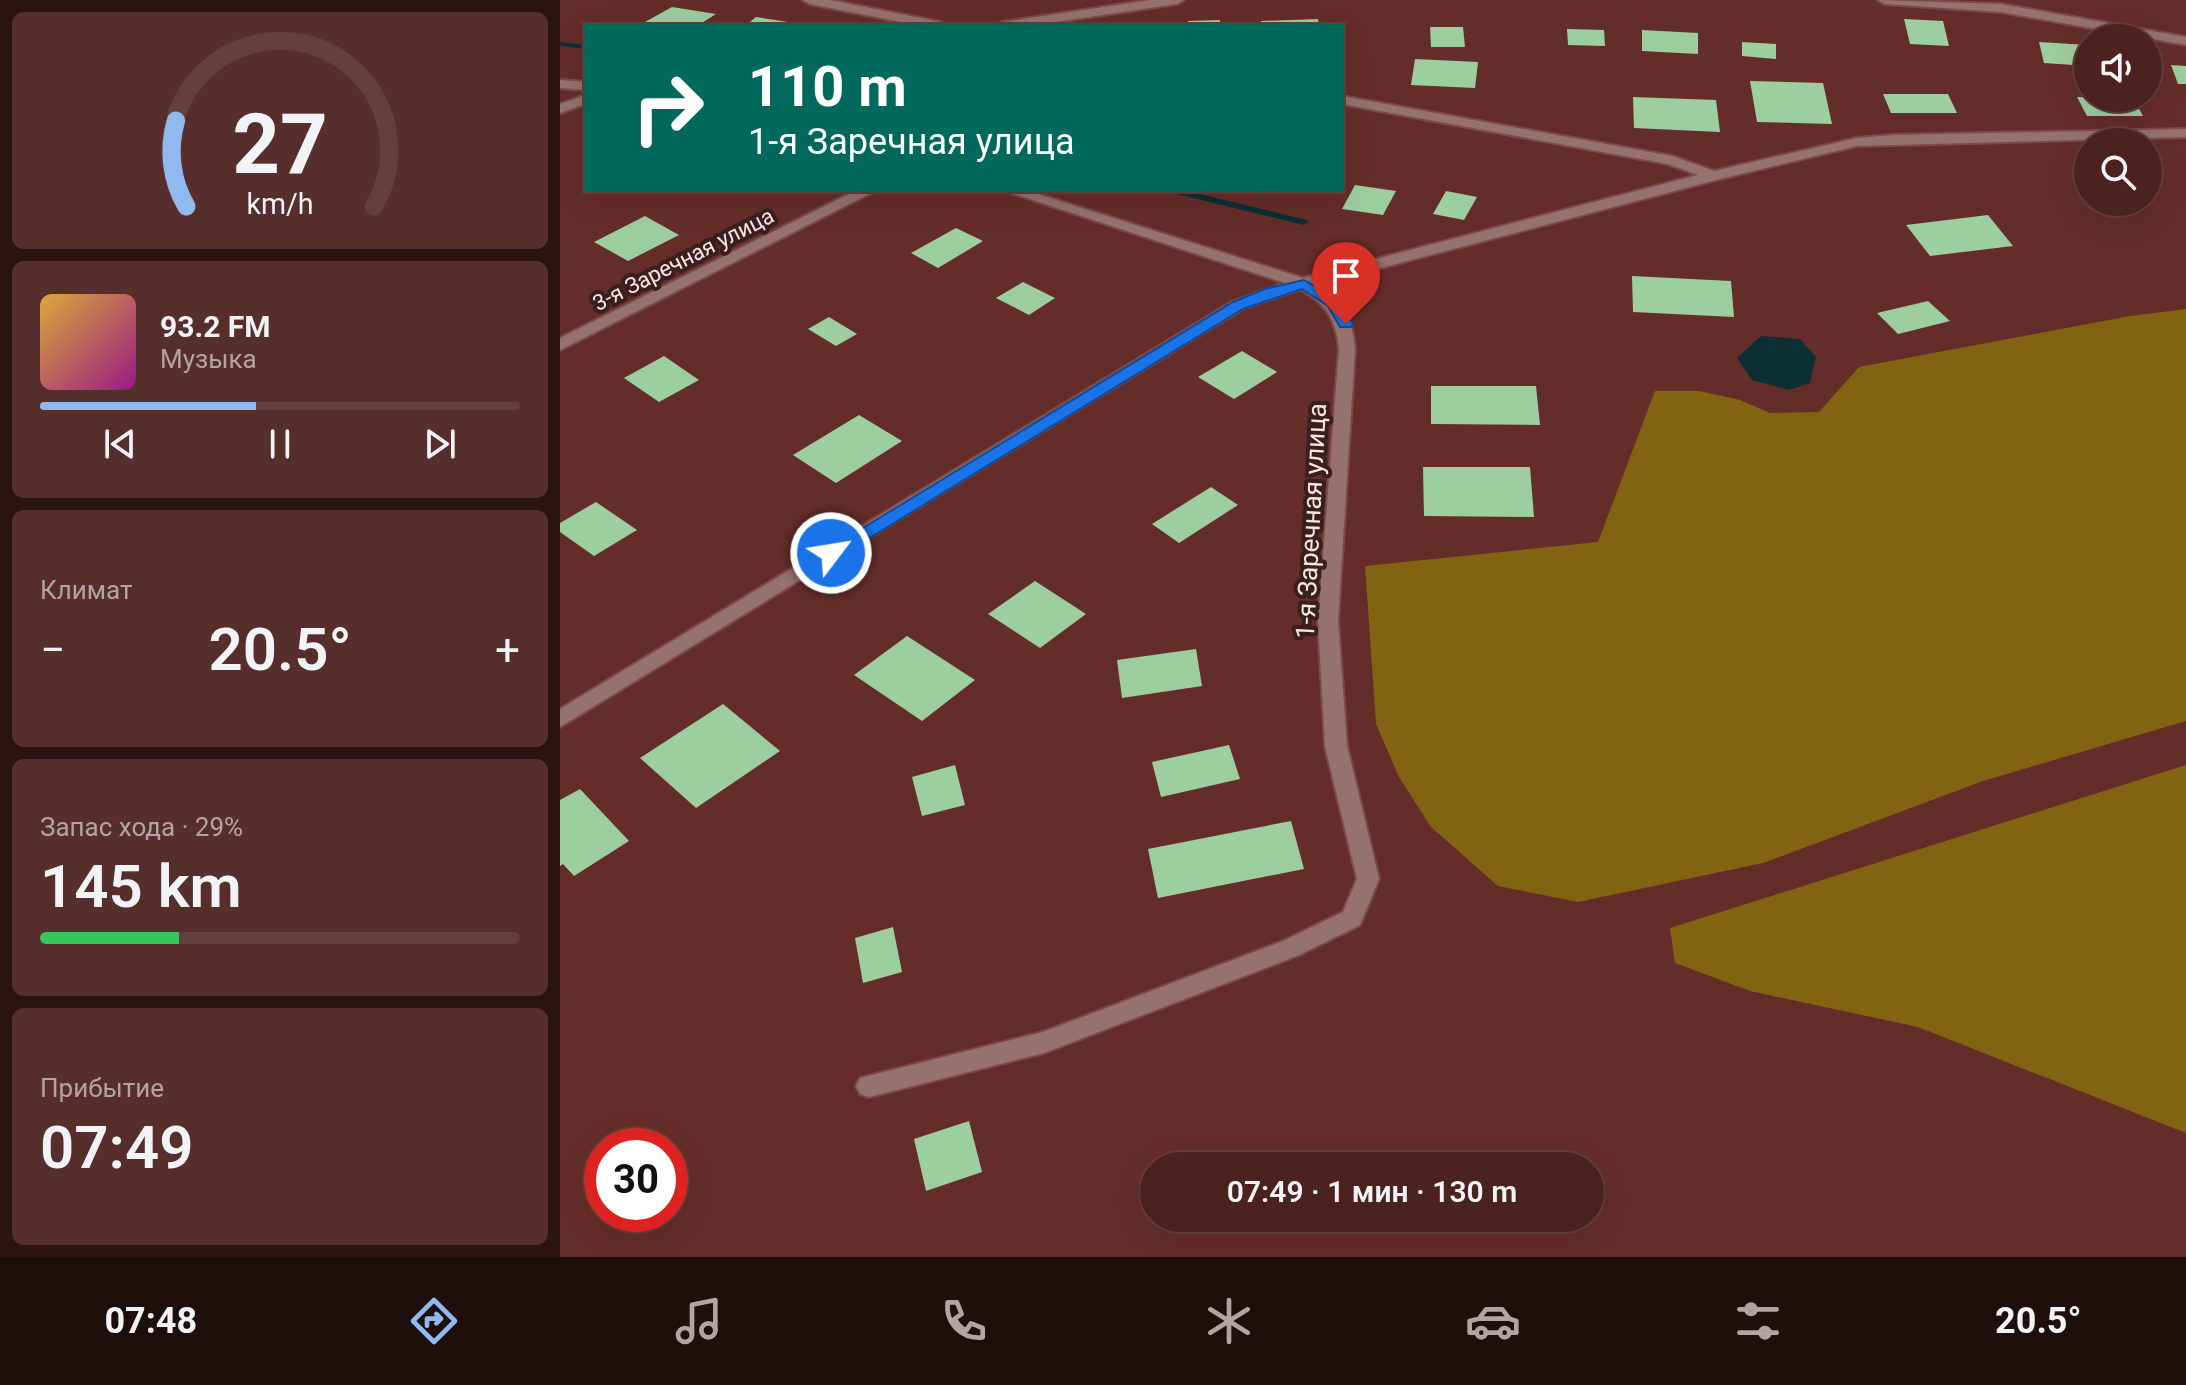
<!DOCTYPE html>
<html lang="ru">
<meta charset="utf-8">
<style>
body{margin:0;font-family:Roboto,sans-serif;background:#562f2c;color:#f1f3f6;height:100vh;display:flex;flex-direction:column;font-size:30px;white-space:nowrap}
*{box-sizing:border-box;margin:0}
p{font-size:26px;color:#b2a4a4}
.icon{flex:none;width:44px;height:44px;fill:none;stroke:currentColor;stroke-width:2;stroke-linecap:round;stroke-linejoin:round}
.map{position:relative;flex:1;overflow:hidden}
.drawer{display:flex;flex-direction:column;gap:12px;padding:12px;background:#2a1311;width:560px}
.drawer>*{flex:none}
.guide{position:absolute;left:24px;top:24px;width:760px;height:168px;border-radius:0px;box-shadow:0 8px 32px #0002,0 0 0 2px #633f3d;background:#00695c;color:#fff;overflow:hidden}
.tools{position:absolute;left:1514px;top:24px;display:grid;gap:16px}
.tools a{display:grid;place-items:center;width:88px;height:88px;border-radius:50%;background:#4c221f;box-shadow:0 8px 32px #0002,0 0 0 2px #633f3d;font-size:40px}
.speed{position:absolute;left:24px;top:1128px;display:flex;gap:16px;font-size:40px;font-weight:700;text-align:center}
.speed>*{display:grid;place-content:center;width:104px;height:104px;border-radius:50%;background:#4c221f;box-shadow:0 8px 32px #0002,0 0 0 2px #633f3d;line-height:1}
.speed .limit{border:12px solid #d22;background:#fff;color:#111}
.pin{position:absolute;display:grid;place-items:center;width:68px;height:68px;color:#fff;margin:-82px -34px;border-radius:50% 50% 50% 0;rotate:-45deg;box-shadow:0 0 8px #0007}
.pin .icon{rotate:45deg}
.me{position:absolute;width:88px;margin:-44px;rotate:59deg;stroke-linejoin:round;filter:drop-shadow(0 0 6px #0008)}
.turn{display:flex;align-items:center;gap:28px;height:168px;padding:0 32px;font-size:36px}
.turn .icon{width:104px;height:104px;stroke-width:2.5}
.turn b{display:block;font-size:56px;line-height:68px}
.big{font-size:60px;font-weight:600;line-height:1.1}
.drawer .widget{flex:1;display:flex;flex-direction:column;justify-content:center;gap:12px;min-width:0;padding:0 28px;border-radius:12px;background:#562f2c}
.drawer .dial{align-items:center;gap:0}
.dial svg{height:208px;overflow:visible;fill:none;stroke:#633f3d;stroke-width:7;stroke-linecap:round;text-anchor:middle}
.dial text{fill:#f1f3f6;stroke:none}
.song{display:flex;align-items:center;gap:24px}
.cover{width:96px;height:96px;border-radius:12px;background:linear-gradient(135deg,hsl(40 70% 55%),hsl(310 70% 35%))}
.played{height:8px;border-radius:4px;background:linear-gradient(90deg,#90b9f0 45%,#633f3d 45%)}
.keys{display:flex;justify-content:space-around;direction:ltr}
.heat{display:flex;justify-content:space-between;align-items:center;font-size:44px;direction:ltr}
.charge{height:12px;border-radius:6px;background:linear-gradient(90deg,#34c759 29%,#633f3d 0)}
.trip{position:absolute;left:580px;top:1152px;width:464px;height:80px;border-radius:40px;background:#4c221f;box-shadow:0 8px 32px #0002,0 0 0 2px #633f3d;font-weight:600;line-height:80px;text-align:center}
.dock{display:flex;height:128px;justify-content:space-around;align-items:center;background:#1e0e0c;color:#b2a4a4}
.dock .icon{width:56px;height:56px}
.dock .active{color:#90b9f0}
.dock b{font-size:36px;color:#f1f3f6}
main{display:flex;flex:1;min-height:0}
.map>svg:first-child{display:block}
.forest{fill:#826312}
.water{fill:#0c2f33}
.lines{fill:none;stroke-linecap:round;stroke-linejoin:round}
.stream{fill:#0c2f33;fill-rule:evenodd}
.building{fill:#9dce9f}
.minor-casing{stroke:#7d4a47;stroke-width:4}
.minor{fill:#95726e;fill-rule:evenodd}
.route{fill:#1a73e8;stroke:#114b97;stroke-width:2}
.labels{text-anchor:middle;stroke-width:8;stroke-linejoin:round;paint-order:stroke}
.far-street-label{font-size:22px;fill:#fbe5e3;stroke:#391f1d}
.street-label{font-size:26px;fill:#fbe5e3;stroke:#391f1d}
</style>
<main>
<section class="drawer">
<div class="widget dial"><svg viewBox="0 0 100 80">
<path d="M14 69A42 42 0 1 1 86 69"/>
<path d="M14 69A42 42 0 0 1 10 36" stroke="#90b9f0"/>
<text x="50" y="56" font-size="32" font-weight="700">27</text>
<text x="50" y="72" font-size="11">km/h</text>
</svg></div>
<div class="widget">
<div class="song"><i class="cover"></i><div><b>93.2 FM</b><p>Музыка</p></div></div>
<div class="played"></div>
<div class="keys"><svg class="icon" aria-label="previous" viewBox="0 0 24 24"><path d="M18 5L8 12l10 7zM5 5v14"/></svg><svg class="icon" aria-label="pause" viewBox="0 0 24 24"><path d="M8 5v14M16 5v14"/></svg><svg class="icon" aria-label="next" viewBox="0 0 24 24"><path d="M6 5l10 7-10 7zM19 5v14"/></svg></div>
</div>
<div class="widget"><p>Климат</p>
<div class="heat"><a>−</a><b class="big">20.5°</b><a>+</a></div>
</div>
<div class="widget"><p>Запас хода · 29%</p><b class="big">145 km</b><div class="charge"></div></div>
<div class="widget"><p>Прибытие</p><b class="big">07:49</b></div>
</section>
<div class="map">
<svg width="1626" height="1257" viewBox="0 0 1626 1257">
<rect width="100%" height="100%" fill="#652d29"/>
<!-- forest -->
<g class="forest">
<path d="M1626 309V721L1423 781 1203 863 1018 902 938 886 871 827 839 777 816 724 805 566 1038 542 1095 391H1139L1180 400 1210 413 1259 412 1299 367 1570 316Z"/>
<path d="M1626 765V1133L1358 1027 1190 991 1115 963 1110 928Z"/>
</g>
<!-- water -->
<path class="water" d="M1201 336 1240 339 1256 357 1250 383 1229 390 1192 380 1177 358Z"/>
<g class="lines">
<!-- stream -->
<g class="stream">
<path d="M0 42 26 45V49L0 46Z"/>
<path d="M607 190H623L747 220 749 222 744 225 609 192Z"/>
</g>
</g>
<!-- building -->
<g class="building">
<path d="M112 7 156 14 137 26H86L90 24 85 22Z"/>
<path d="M196 17 241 24 240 26H185Z"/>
<path d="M758 19 759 26H701V21Z"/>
<path d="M1344 19 1383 21 1389 46 1350 44Z"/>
<path d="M660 20V26H628V21Z"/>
<path d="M870 27H903L905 47H871Z"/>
<path d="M1007 29 1044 30 1045 46 1008 45Z"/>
<path d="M1082 30 1138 33V54L1082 51Z"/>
<path d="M1182 42 1216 44V59L1182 56Z"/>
<path d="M1479 42 1528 45V66L1484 63Z"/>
<path d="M855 59 918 62 915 88 851 85Z"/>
<path d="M1611 65 1626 66V84H1618Z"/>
<path d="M1190 81 1263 83 1272 124 1197 122Z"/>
<path d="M1323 94H1388L1397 113H1331Z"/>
<path d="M1073 97 1156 100 1160 132 1074 128Z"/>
<path d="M1517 97 1573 98 1583 116H1527Z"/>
<path d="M795 185 836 191 823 215 782 209Z"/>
<path d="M886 191 917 197 904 220 873 214Z"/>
<path d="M1428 215 1453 246 1370 256 1346 225Z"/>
<path d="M85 216 119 235 68 261 34 242Z"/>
<path d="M396 228 423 241 378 268 351 253Z"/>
<path d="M1072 276 1171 281 1174 317 1073 312Z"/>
<path d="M463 282 495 298 469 315 436 298Z"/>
<path d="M1368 301 1390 321 1338 334 1317 313Z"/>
<path d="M269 317 297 334 276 346 248 329Z"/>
<path d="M682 351 717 372 674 399 638 377Z"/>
<path d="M104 356 139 380 99 402 64 378Z"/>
<path d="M871 386H976L980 425 871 424Z"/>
<path d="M299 415 342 441 276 483 233 455Z"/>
<path d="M863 467H970L974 517 864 516Z"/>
<path d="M651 487 678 505 619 543 592 524Z"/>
<path d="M36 502 77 530 34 556 0 532V523Z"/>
<path d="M475 581 526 614 480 648 428 614Z"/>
<path d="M347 636 415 680 362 721 294 675Z"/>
<path d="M636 649 642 686 562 698 557 660Z"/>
<path d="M163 704 220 751 136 808 80 758Z"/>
<path d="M669 745 680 779 601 797 592 762Z"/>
<path d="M395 765 405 805 362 816 352 777Z"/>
<path d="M20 789 69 841 14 876 3 864 0 866V800Z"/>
<path d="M731 821 744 869 598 898 588 849Z"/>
<path d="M333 927 342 972 303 983 295 938Z"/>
<path d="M409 1121 422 1172 366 1191 354 1139Z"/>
</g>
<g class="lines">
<!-- minor casing -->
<g class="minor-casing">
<g id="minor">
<path d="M243 0H270L381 22 388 26H361L250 4Z"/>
<path d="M591 0H624L617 4 469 26H435L442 22Z"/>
<path d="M1318 0 1441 4 1626 37V45L1441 12 1325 4Z"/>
<path d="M0 80 26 82V90L0 88Z"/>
<path d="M26 95V104L0 113V104Z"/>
<path d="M782 96 1112 156 1154 171 1297 138 1333 135 1626 129V137L1297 146 1156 180 756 285C782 302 793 319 795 349L778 621 787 746 819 879 800 925 739 955 484 1053 309 1097 300 1094 296 1086 300 1078 483 1032 723 941 783 912 797 879 765 746 758 621 779 349C776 319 766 305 741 289L684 308 0 727V709L672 302 725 283 442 190H465L743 278 1138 175 1108 164 782 104Z"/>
<path d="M297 190H317L0 350V338Z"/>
</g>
</g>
<!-- minor -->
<use href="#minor" class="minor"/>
</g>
<!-- route -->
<path class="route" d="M744 280 779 300 793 324 791 327H780L768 306 742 289 683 309 277 558H265L262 553 673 302 705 289Z"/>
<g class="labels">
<!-- far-street labels -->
<g class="far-street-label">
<text transform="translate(123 259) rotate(-27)" y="8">3-я Заречная улица</text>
</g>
<!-- street labels -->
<g class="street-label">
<text transform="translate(751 521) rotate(-87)" y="9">1-я Заречная улица</text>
</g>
</g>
</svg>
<div class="tools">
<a><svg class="icon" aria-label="sound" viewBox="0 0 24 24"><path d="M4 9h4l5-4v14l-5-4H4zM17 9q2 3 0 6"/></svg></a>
<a><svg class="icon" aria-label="search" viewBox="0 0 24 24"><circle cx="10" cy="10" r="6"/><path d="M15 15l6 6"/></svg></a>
</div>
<div class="speed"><div class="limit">30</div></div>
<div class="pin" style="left:786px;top:324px;background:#d93025"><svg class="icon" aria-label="arrive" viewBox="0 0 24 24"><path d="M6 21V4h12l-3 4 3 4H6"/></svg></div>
<svg class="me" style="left:271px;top:553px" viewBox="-20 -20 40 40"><circle r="17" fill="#1a73e8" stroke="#fff" stroke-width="3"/><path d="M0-11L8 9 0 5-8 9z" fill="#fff"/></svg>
<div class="trip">07:49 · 1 мин · 130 m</div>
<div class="guide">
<div class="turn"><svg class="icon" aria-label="right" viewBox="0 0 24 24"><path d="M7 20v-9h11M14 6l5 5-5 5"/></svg><div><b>110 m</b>1-я Заречная улица</div></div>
</div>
</div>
</main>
<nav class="dock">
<b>07:48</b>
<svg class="icon active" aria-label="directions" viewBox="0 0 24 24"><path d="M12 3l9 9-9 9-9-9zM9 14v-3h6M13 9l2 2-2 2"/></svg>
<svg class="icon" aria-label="music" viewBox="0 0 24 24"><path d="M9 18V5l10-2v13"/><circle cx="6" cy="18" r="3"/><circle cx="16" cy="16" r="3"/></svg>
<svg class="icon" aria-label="phone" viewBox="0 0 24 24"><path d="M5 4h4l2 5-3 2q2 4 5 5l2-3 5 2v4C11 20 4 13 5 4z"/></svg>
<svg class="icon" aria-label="climate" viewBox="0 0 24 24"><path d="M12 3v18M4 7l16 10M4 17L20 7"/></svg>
<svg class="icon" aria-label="car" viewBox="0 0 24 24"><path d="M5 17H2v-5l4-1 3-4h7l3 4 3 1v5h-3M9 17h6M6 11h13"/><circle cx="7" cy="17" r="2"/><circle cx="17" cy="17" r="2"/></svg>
<svg class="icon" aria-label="filters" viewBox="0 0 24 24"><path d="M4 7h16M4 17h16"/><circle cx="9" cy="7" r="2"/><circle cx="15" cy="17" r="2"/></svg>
<b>20.5°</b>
</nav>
